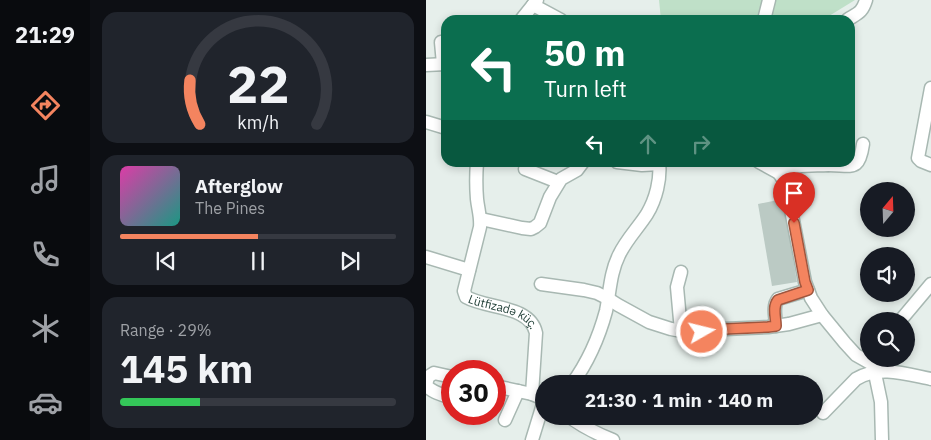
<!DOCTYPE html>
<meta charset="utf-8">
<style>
body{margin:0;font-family:"IBM Plex Sans",sans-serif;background:#20242c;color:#f1f3f6;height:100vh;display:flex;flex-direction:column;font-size:19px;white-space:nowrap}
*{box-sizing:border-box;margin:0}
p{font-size:16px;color:#9ea1a6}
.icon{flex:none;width:28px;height:28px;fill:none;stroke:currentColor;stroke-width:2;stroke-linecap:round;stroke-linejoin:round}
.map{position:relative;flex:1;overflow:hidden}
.side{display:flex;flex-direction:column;gap:12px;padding:12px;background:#0d0f14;width:336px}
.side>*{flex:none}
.guide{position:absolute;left:15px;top:15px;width:414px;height:152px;border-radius:15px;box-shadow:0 2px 8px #0003;background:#0b6e4f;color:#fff;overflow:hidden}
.needle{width:32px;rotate:19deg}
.buttons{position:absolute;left:434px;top:182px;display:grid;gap:10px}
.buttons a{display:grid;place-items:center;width:55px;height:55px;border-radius:50%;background:#171b24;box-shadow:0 2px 8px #0003;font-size:25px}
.speed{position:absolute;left:15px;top:360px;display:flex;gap:10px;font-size:25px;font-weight:700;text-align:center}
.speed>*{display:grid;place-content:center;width:65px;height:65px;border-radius:50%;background:#171b24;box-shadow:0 2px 8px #0003;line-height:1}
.speed .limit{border:8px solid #d22;background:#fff;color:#111}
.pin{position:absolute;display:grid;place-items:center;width:42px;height:42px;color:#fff;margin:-51px -21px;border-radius:50% 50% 50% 0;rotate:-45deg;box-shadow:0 0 5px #0007}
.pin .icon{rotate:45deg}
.me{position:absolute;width:55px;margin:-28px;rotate:82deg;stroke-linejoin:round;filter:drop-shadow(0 0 4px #0008)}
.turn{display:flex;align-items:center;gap:18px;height:105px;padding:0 20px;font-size:22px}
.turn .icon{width:65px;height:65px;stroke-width:2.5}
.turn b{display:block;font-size:35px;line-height:42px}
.lanes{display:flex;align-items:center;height:48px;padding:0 20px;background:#0003;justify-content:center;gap:25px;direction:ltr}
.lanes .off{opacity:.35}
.big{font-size:38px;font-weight:800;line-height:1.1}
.side .card{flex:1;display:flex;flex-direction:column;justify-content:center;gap:8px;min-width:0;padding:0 18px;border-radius:15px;background:#20242c}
.side .dial{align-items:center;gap:0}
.dial svg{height:130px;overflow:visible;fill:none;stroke:#363941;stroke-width:7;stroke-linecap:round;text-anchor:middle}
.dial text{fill:#f1f3f6;stroke:none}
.song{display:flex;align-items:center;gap:15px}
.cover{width:60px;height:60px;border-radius:8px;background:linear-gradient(135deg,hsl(320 70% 55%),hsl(170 70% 35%))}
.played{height:5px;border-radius:2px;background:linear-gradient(90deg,#f4845f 50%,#363941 50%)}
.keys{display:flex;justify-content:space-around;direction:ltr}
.charge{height:8px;border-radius:4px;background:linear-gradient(90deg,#34c759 29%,#363941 0)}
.trip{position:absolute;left:109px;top:375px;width:288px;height:50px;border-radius:25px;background:#171b24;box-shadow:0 2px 8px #0003;font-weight:800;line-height:50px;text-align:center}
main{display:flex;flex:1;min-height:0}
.dock{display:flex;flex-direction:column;width:90px;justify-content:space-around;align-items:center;background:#090b0e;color:#9ea1a6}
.dock .icon{width:35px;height:35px}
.dock .selected{color:#f4845f}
.dock b{font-size:22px;color:#f1f3f6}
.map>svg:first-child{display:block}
.green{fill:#bfe0c8}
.building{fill:#bbcac4}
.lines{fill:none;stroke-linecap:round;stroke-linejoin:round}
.minor-casing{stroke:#a8b8b2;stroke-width:15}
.minor{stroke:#fff;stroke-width:12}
.route-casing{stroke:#9f563e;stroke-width:12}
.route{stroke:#f4845f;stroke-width:9}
.labels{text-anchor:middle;stroke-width:4;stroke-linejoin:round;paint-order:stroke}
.street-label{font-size:12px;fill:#24423a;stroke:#f7fbf9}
</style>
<main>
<nav class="dock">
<b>21:29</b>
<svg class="icon selected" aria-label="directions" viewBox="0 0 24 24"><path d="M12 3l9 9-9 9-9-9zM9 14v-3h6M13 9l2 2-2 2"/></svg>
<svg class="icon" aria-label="music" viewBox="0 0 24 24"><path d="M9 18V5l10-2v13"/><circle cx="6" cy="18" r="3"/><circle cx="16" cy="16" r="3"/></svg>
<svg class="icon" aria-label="phone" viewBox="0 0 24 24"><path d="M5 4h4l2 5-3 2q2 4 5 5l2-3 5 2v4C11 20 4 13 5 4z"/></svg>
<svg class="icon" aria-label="climate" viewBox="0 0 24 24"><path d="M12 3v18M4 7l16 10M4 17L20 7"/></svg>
<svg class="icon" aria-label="car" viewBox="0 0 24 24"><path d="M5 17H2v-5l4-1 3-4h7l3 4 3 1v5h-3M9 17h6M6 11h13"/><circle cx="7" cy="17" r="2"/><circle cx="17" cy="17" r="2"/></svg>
</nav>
<section class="side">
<div class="card dial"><svg viewBox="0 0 100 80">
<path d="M14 69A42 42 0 1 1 86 69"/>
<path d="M14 69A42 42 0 0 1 8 42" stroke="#f4845f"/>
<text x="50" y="56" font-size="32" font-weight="700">22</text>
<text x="50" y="72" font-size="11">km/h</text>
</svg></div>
<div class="card">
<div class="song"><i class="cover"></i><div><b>Afterglow</b><p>The Pines</p></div></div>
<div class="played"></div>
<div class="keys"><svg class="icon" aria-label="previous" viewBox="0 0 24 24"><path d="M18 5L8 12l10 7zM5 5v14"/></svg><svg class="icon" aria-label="pause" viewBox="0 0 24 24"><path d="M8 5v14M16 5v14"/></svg><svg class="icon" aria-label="next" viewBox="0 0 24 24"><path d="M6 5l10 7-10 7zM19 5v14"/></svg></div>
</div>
<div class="card"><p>Range · 29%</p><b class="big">145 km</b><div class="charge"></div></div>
</section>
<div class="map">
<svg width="505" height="440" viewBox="0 0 505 440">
<rect width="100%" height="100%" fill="#e6efeb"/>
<!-- green -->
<path class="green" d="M233 0H429L403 16H335L333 20H235Z"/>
<!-- building -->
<path class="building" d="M357 199 371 282 346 286 332 204Z"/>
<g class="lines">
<!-- minor casing -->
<g class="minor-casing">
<g id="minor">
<path d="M107 5 135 20"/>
<path d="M95 20 111 0"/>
<path d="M338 20 343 0"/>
<path d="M421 20C432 13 436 13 440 0"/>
<path d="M15 42 17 64"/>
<path d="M0 65 20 64"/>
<path d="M505 88 492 158 495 161 505 165"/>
<path d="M0 122 20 128"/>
<path id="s1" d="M51 162C50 175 50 187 51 199 52 209 55 217 54 227L38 291 40 297C61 309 104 305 110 333L106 394 118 399"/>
<path d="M191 162 216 165 234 164"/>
<path d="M333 162 353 173"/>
<path d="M402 162V165C387 166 366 164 353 173L360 184 379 282 385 298 396 315 419 343 430 355 446 364"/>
<path d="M402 165C427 165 433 172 437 144"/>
<path d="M99 169 132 182"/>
<path d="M55 219 96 228 105 229 109 227 114 223 124 197 135 179 151 170 157 162"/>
<path d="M0 257 43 270"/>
<path d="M115 284 158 290 171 293 181 298 192 305 223 322 245 329 266 333 299 329 342 327 363 324 396 315"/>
<path d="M474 321 505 284"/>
<path d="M350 326C350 317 346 307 352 299L382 290"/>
<path d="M255 331 251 287 255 272"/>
<path d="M447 364 455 402 456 440"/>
<path d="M26 377 8 373 2 377 0 385C6 393 18 395 26 398"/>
<path d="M146 384C162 362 173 337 180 311 184 292 184 273 193 255 200 240 212 228 221 214 230 199 235 179 233 162"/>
<path d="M69 386 106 394"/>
<path d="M397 413 430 379C453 365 480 374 505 379"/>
<path d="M142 416C156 426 171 434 187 440"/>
<path d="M79 420 92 391"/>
<path d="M106 440 118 401"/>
</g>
</g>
<!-- minor -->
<use href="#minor" class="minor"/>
</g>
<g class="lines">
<!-- route casing -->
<g class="route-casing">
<path id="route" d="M276 332 299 329 342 327 350 326C350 317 346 307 352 300L382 290 379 282 368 223"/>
</g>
<!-- route -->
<use href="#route" class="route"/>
</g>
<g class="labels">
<!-- street labels -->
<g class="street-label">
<text dy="4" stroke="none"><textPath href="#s1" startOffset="178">Lütfizadə küç.</textPath></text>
</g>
</g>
</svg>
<div class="buttons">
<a><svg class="needle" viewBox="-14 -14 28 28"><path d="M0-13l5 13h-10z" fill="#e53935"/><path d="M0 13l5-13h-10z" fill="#9ea1a6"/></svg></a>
<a><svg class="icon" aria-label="sound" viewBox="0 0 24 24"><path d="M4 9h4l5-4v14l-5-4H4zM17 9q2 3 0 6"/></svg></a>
<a><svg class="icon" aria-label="search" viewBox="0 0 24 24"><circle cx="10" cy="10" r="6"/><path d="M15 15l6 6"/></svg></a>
</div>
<div class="speed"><div class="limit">30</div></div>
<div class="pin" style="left:368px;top:223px;background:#d93025"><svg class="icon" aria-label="arrive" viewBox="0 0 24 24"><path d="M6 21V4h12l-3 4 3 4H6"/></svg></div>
<svg class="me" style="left:276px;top:332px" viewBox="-20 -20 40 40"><circle r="17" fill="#f4845f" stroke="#fff" stroke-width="3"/><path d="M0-11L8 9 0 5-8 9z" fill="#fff"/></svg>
<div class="trip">21:30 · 1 min · 140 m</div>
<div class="guide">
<div class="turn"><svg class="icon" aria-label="left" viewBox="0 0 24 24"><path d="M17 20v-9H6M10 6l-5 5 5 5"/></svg><div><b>50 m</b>Turn left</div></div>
<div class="lanes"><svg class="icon" aria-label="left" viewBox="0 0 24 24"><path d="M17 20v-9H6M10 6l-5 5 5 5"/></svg><svg class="icon off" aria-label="ahead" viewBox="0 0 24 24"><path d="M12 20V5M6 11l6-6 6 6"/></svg><svg class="icon off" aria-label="right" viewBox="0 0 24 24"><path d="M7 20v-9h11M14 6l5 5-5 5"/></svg></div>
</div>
</div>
</main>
